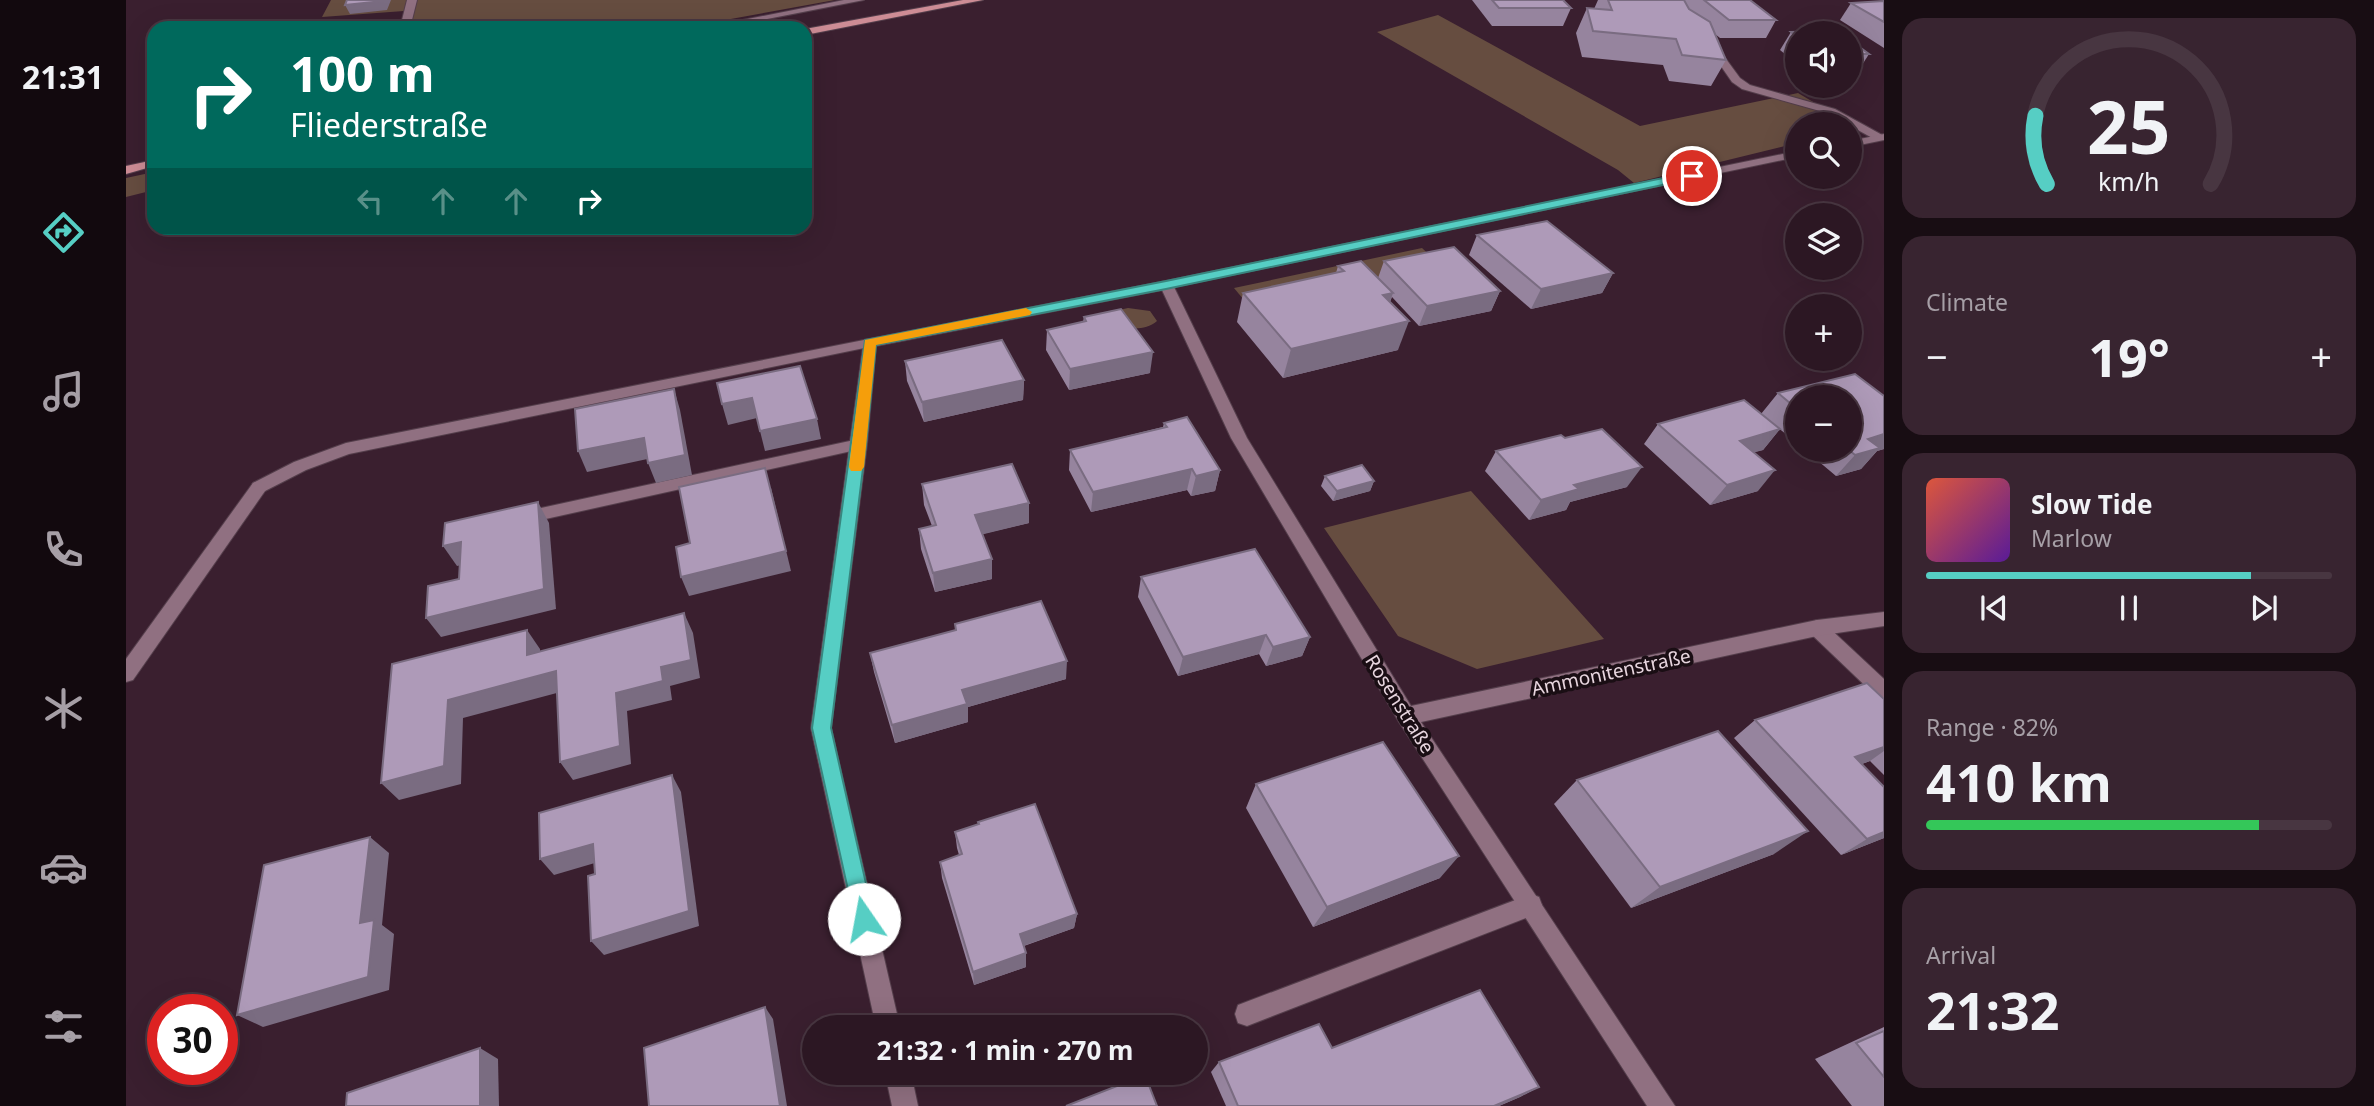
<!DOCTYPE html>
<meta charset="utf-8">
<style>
body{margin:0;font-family:"Noto Sans",sans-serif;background:#382430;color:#f1f3f6;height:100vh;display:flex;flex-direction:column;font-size:26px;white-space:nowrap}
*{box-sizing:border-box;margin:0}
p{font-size:23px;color:#a69fa6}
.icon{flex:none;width:38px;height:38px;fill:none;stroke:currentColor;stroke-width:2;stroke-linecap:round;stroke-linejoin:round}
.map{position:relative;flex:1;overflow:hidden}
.sheet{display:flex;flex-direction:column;gap:18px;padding:18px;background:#180d13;width:490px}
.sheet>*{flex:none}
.top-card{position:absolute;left:21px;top:21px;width:665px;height:214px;border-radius:21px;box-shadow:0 7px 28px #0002,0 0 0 2px #483641;background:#00695c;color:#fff;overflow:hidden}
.buttons{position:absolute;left:1659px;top:21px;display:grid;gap:14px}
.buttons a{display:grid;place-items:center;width:77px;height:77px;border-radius:50%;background:#2c1723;box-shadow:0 7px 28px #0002,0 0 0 2px #483641;font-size:35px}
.speed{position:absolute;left:21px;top:994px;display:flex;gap:14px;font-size:35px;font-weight:700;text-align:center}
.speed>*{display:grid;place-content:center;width:91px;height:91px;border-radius:50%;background:#2c1723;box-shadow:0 7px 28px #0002,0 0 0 2px #483641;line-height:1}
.speed .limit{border:10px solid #d22;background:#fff;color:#111}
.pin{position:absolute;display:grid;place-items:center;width:60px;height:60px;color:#fff;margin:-30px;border:4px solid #fff;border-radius:50%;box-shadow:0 2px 7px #0007}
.me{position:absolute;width:77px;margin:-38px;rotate:348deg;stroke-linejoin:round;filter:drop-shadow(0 0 5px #0008)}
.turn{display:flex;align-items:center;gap:24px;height:147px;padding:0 28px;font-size:32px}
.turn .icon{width:91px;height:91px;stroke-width:2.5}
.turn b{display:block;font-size:49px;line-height:60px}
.lanes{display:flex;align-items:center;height:66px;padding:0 28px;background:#0003;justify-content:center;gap:35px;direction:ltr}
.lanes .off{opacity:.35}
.big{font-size:52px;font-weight:700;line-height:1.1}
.sheet .card{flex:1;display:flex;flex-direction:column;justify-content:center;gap:10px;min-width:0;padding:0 24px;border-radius:21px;background:#382430}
.sheet .dial{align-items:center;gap:0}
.dial svg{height:182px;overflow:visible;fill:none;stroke:#483641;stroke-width:7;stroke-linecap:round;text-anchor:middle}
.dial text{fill:#f1f3f6;stroke:none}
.song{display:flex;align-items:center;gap:21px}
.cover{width:84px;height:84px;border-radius:10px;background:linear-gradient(135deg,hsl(10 70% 55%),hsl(270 70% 35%))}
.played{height:7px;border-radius:4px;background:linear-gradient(90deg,#56cec4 80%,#483641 80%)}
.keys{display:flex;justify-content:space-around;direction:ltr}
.heat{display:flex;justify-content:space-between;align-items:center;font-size:38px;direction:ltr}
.charge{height:10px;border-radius:5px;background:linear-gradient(90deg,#34c759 82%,#483641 0)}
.trip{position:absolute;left:676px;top:1015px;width:406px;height:70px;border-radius:35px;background:#2c1723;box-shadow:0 7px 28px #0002,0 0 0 2px #483641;font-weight:700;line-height:70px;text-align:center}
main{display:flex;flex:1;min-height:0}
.dock{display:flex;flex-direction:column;width:126px;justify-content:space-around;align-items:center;background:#12090e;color:#a69fa6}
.dock .icon{width:49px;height:49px}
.dock .active{color:#56cec4}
.dock b{font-size:32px;color:#f1f3f6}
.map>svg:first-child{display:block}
.green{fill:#664d40}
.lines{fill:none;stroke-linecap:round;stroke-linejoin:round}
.lane-casing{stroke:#543e4b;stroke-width:2}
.street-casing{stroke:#543e4b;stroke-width:2}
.primary-casing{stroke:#543e4b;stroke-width:2}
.lane{fill:#907081;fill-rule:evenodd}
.street{fill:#907081;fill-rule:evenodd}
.primary{fill:#cd8c95;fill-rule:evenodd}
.wall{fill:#96849e}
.shaded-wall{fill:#7a6c81}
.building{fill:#ae9ab8;stroke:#7a6c81;stroke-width:2}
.route{fill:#56cec4;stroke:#38867f;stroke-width:2}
.slow{fill:#f59e0b}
.labels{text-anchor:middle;stroke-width:7;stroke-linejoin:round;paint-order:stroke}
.street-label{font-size:19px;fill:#e8d6df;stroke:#1a0e14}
</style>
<main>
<nav class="dock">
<b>21:31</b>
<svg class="icon active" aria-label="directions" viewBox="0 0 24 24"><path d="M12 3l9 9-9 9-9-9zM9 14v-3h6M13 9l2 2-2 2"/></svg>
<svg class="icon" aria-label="music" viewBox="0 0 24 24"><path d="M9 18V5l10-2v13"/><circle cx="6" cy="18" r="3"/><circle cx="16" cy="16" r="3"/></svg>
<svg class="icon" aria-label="phone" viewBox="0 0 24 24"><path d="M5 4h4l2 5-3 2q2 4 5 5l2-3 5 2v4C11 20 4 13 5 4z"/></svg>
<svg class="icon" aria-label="climate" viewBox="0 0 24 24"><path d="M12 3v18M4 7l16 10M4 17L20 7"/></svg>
<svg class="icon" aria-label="car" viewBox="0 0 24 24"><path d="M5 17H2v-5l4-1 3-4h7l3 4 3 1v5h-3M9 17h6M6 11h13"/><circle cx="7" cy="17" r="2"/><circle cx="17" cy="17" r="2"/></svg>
<svg class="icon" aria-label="filters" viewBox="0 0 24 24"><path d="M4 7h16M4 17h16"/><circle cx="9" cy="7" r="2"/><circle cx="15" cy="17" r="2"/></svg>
</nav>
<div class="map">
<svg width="1758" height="1106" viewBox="0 0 1758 1106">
<rect width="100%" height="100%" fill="#3a1f2f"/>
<!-- green -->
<g class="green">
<path d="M205 0H709L555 28H274L278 11 196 17Z"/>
<path d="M1312 15 1514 126 1672 93 1731 128 1724 130V124H1671V143L1508 183 1492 170 1251 32Z"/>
<path d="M28 172V190L0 197V178Z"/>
<path d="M1296 248 1316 267 1245 279 1230 262Z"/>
<path d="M1211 266 1227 287 1127 311 1108 288Z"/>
<path d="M1002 308 1024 311 1031 321C1012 337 984 323 963 317Z"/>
<path d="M1345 491 1478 639 1351 669 1272 636 1198 528Z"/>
</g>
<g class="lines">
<!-- lane casing -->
<g class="lane-casing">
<g id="lane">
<path d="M281 0H291L284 28H274Z"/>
<path d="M718 0H738L596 28H576Z"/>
<path d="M1583 44H1589L1614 78 1624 85 1709 109 1758 136V140H1750L1701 113 1616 89 1606 82 1581 46Z"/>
<path d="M743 339 750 343 748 346 223 454 180 470 139 491 133 493 125 487 127 483 168 462 220 443Z"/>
<path d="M733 439 741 444 739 448 415 520 407 514 415 508Z"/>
<path d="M1691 620 1698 623 1758 679V699L1751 697 1684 633 1682 628 1684 623Z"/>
<path d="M1405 894 1413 897 1416 905 1413 913 1121 1026 1112 1023 1109 1014 1112 1005Z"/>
</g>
</g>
<!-- street casing -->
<g class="street-casing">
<g id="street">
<path d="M1758 134V140L1724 147V141Z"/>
<path d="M1671 151V157L1048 287 1121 438 1285 706 1691 620 1758 612V626L1691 636 1295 722 1549 1106H1521L1273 722 1105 438 1036 290 750 346 741 444 705 728 774 1027H750L685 728 738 340 1040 281Z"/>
<path d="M133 481 141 487 139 491 7 680 0 682V659L127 483Z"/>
<path d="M759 1073H785L792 1106H766Z"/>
</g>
</g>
<!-- primary casing -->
<g class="primary-casing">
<g id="primary">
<path d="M837 0H857L679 35V29Z"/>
<path d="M28 160V166L0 174V166Z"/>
</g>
</g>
<!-- lane -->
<use href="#lane" class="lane"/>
<!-- street -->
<use href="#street" class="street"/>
<!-- primary -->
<use href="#primary" class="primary"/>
</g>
<!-- wall -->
<g class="wall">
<path d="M1346 0H1437L1445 8 1437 26H1366Z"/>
<path d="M1472 0H1624L1650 20 1640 38H1594L1589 34 1600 60 1585 86 1543 81 1537 65 1456 57 1450 33 1461 8 1468 9Z"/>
<path d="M1758 1V48L1714 20 1725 3Z"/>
<path d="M1665 32 1671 33V64L1654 50Z"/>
<path d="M1724 40 1743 54 1731 73H1724Z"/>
<path d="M1351 235 1487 273 1476 293 1405 309 1343 255Z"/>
<path d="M1258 261 1374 291 1365 311 1293 326 1266 297 1264 302 1272 350 1157 378 1111 322 1117 293 1210 273 1212 266 1252 278Z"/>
<path d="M958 317 1024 373 943 390 920 350 921 330 957 322Z"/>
<path d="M779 361 898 380 897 400 798 422 781 381Z"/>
<path d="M1729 374 1758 396V449L1751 451 1735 469 1710 476 1679 450H1724V397H1671V443L1635 414 1652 393Z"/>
<path d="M1038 423 1094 470 1089 491 1065 496 1061 490 965 512 943 470 944 450 1037 427Z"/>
<path d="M1532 424 1654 429 1637 450 1628 452 1632 491 1584 505 1518 444Z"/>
<path d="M1370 451 1501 487 1444 502 1440 510 1403 520 1359 471Z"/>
<path d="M1199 476 1248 481 1244 491 1207 501 1195 486Z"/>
<path d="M796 484 903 503V523L856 534 866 579 809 592 795 549 793 529 806 526 798 505Z"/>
<path d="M1015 577 1184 637 1176 656 1140 666 1133 654 1052 676 1012 597Z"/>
<path d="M829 624 940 679 842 707V722L769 743 748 672 744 653 829 631Z"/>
<path d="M1758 699V775L1744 761 1736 764 1758 838 1715 855 1608 738 1629 720Z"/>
<path d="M1451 780 1648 854 1505 908 1428 804Z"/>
<path d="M1130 784 1314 878 1187 927 1120 808Z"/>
<path d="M852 822 951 914 948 928 898 946 900 967 848 985 816 878 814 862 833 855 831 848 829 832 852 825Z"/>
<path d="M1758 1027V1106H1726L1689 1059Z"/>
<path d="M1206 1048 1413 1087 1394 1097 1373 1106H1100L1085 1072 1093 1062Z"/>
</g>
<!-- shaded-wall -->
<g class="shaded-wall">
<path d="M257 0H265L261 10 224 14 219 5Z"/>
<path d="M1487 273 1476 293 1405 309 1415 289Z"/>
<path d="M1374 291 1365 311 1293 326 1301 306Z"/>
<path d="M1267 293 1257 322V295Z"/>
<path d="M1283 321 1272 350 1157 378 1165 349Z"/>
<path d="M1027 352 1024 373 943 390 944 369Z"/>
<path d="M898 380 897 400 798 422 796 402Z"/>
<path d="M548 389 554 410 566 475 530 483 522 463Z"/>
<path d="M626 398 631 418 602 425 596 404Z"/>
<path d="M691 419 695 439 639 451 634 431Z"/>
<path d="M1654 429 1637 450 1598 461 1614 441Z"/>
<path d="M1758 434V449L1751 451 1735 469 1710 476 1729 455 1742 439Z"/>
<path d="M518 438 526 458 461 472 452 451Z"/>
<path d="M1516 467 1501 487 1444 502 1440 510 1403 520 1415 500 1448 485Z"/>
<path d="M1066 469 1061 490 965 512 967 492Z"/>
<path d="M1094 470 1089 491 1065 496 1070 476Z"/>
<path d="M1649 470 1632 491 1584 505 1601 485Z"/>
<path d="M1248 481 1244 491 1207 501 1211 491Z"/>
<path d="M645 488 665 571 563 596 555 577Z"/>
<path d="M412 502 423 523 430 609 315 637 300 618Z"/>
<path d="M903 503V523L850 536 849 515Z"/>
<path d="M335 542 348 562 331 566 317 546Z"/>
<path d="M866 559V579L809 592 807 573Z"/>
<path d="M558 613 567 633 574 678 544 686 546 700 501 711 505 764 447 780 434 762 490 693 535 667Z"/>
<path d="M401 630 414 649V674L401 655Z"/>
<path d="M1140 635 1133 654 1052 676 1057 657Z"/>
<path d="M1184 637 1176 656 1140 666 1147 647Z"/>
<path d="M941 661 940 679 842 707V722L769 743 766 725 836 690Z"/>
<path d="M430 671 442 690 337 718 335 784 273 800 255 783 322 700Z"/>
<path d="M1758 747V751L1744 761 1705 775 1729 757Z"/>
<path d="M546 775 555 792 573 926 478 955 465 941Z"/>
<path d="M1682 831 1648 854 1505 908 1534 887Z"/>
<path d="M1758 832V838L1715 855 1741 839Z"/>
<path d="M244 837 263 853 256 925 268 934 263 990 137 1027 111 1015 234 923Z"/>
<path d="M467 844 479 860 428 875 414 859Z"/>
<path d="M1333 856 1314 878 1187 927 1201 907Z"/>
<path d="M951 914 948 928 894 947V934Z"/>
<path d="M900 953V967L848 985 847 972Z"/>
<path d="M639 1007 647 1019 661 1106H654Z"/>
<path d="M354 1048 372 1059 373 1106H354Z"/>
<path d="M1413 1087 1394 1097 1373 1106H1368Z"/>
</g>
<!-- building -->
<g class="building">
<path d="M221 0H257V1L219 5Z"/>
<path d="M1366 0H1437L1445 8H1373Z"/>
<path d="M1482 0H1558L1563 9 1584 22 1600 60 1556 55 1550 39 1467 31 1461 8 1486 10Z"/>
<path d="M1578 0H1624L1650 20H1603Z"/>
<path d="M1758 1V22L1725 3Z"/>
<path d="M1711 31 1714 33H1671V37L1665 32Z"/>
<path d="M1724 40 1743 54H1724Z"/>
<path d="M1421 221 1487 273 1415 289 1351 235Z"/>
<path d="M1328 247 1374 291 1301 306 1258 261Z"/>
<path d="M1235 261 1267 293 1257 295 1283 321 1165 349 1117 293 1218 271 1212 266Z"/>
<path d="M995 309 1027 352 944 369 921 330 960 321 958 317Z"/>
<path d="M876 340 898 380 796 402 779 361Z"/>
<path d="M674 366 691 419 634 431 626 398 596 404 591 383Z"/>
<path d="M1729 374 1758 396V434L1742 439 1754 448 1729 455 1723 450H1724V397H1671V409L1652 393Z"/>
<path d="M548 389 559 455 522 463 518 438 452 451 449 409Z"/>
<path d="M1618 400 1654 429 1614 441 1649 470 1601 485 1532 424Z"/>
<path d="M1061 417 1094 470 1070 476 1066 469 967 492 944 450 1041 427 1038 423Z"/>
<path d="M1476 429 1516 467 1448 485 1453 489 1415 500 1370 451 1435 435 1439 438Z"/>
<path d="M886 464 903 503 849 515 866 559 807 573 793 529 810 525 796 484Z"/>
<path d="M1236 465 1248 481 1211 491 1199 476Z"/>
<path d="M639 468 660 551 555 577 550 547 564 543 553 487Z"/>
<path d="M412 502 418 589 300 618 302 586 333 579 335 542 317 546 319 523Z"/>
<path d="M1129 549 1184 637 1147 647 1140 635 1057 657 1015 577Z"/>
<path d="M915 601 941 661 836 690 841 704 766 725 744 653 830 630 829 624Z"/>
<path d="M558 613 565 660 535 667 537 681 490 693 494 746 434 762 430 671 322 700 318 766 255 783 266 664 401 630V655Z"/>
<path d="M1741 683 1758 699V747L1729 757 1758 787V832L1741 839 1629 720Z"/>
<path d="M1592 731 1682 831 1534 887 1451 780Z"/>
<path d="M1257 742 1333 856 1201 907 1130 784Z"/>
<path d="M546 775 563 911 465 941 462 876 469 874 467 844 414 859 413 813Z"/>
<path d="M909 804 951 914 894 934 900 953 847 972 814 862 836 854 829 832 853 824 852 822Z"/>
<path d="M244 837 234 923 248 920 242 977 111 1015 138 865Z"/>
<path d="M1354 990 1413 1087 1368 1106H1112L1093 1062 1193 1024 1206 1048Z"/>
<path d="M639 1007 654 1106H523L518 1048Z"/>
<path d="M1758 1031V1077L1730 1043Z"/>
<path d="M354 1048V1106H220L221 1093Z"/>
<path d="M1019 1075 1031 1106H940Z"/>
</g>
<!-- route -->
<path class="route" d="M1566 172 1571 176 1570 178 1040 289 750 345 740 444 705 728 748 919 745 926 738 929 730 926 686 728 739 340 1040 281Z"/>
<!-- slow -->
<path class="slow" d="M900 308 906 312 904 315 750 345 738 467 735 471H725L723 467 739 340Z"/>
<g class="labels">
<!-- street labels -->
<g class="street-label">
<text transform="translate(1485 672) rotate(-12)" y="7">Ammonitenstraße</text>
<text transform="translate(1274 704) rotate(58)" y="7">Rosenstraße</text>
</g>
</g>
</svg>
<div class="buttons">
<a><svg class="icon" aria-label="sound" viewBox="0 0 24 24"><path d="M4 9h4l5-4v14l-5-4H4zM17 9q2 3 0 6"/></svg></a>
<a><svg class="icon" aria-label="search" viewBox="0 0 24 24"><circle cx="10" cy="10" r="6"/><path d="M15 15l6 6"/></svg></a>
<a><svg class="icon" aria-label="layers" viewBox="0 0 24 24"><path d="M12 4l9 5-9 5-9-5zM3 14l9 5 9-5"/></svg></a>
<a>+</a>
<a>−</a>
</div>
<div class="speed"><div class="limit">30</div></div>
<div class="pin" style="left:1566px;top:176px;background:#d93025"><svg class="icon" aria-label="arrive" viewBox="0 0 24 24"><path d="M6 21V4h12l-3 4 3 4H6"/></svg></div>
<svg class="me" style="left:738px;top:919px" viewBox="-20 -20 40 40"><circle r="19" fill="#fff"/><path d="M0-13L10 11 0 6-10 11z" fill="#56cec4"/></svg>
<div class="trip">21:32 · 1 min · 270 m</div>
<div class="top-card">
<div class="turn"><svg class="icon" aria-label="right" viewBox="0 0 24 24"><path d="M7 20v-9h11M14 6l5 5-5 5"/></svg><div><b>100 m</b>Fliederstraße</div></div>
<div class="lanes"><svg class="icon off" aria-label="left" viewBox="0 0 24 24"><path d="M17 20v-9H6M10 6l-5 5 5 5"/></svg><svg class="icon off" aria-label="ahead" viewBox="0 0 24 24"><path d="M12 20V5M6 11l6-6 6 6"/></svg><svg class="icon off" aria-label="ahead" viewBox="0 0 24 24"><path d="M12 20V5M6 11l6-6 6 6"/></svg><svg class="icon" aria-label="right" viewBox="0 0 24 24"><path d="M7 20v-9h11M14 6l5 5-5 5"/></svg></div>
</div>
</div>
<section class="sheet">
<div class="card dial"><svg viewBox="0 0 100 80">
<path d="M14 69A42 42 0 1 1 86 69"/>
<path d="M14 69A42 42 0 0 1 9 39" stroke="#56cec4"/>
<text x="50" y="56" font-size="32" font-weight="700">25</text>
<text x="50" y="72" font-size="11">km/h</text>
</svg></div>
<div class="card"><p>Climate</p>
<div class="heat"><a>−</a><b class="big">19°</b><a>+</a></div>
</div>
<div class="card">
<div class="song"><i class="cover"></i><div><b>Slow Tide</b><p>Marlow</p></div></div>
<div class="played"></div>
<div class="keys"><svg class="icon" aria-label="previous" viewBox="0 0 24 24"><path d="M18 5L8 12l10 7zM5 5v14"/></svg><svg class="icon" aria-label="pause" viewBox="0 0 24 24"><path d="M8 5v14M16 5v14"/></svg><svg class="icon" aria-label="next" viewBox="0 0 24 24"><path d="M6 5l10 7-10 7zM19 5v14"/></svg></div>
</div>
<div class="card"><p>Range · 82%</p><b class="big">410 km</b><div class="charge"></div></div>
<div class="card"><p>Arrival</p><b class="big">21:32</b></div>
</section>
</main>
